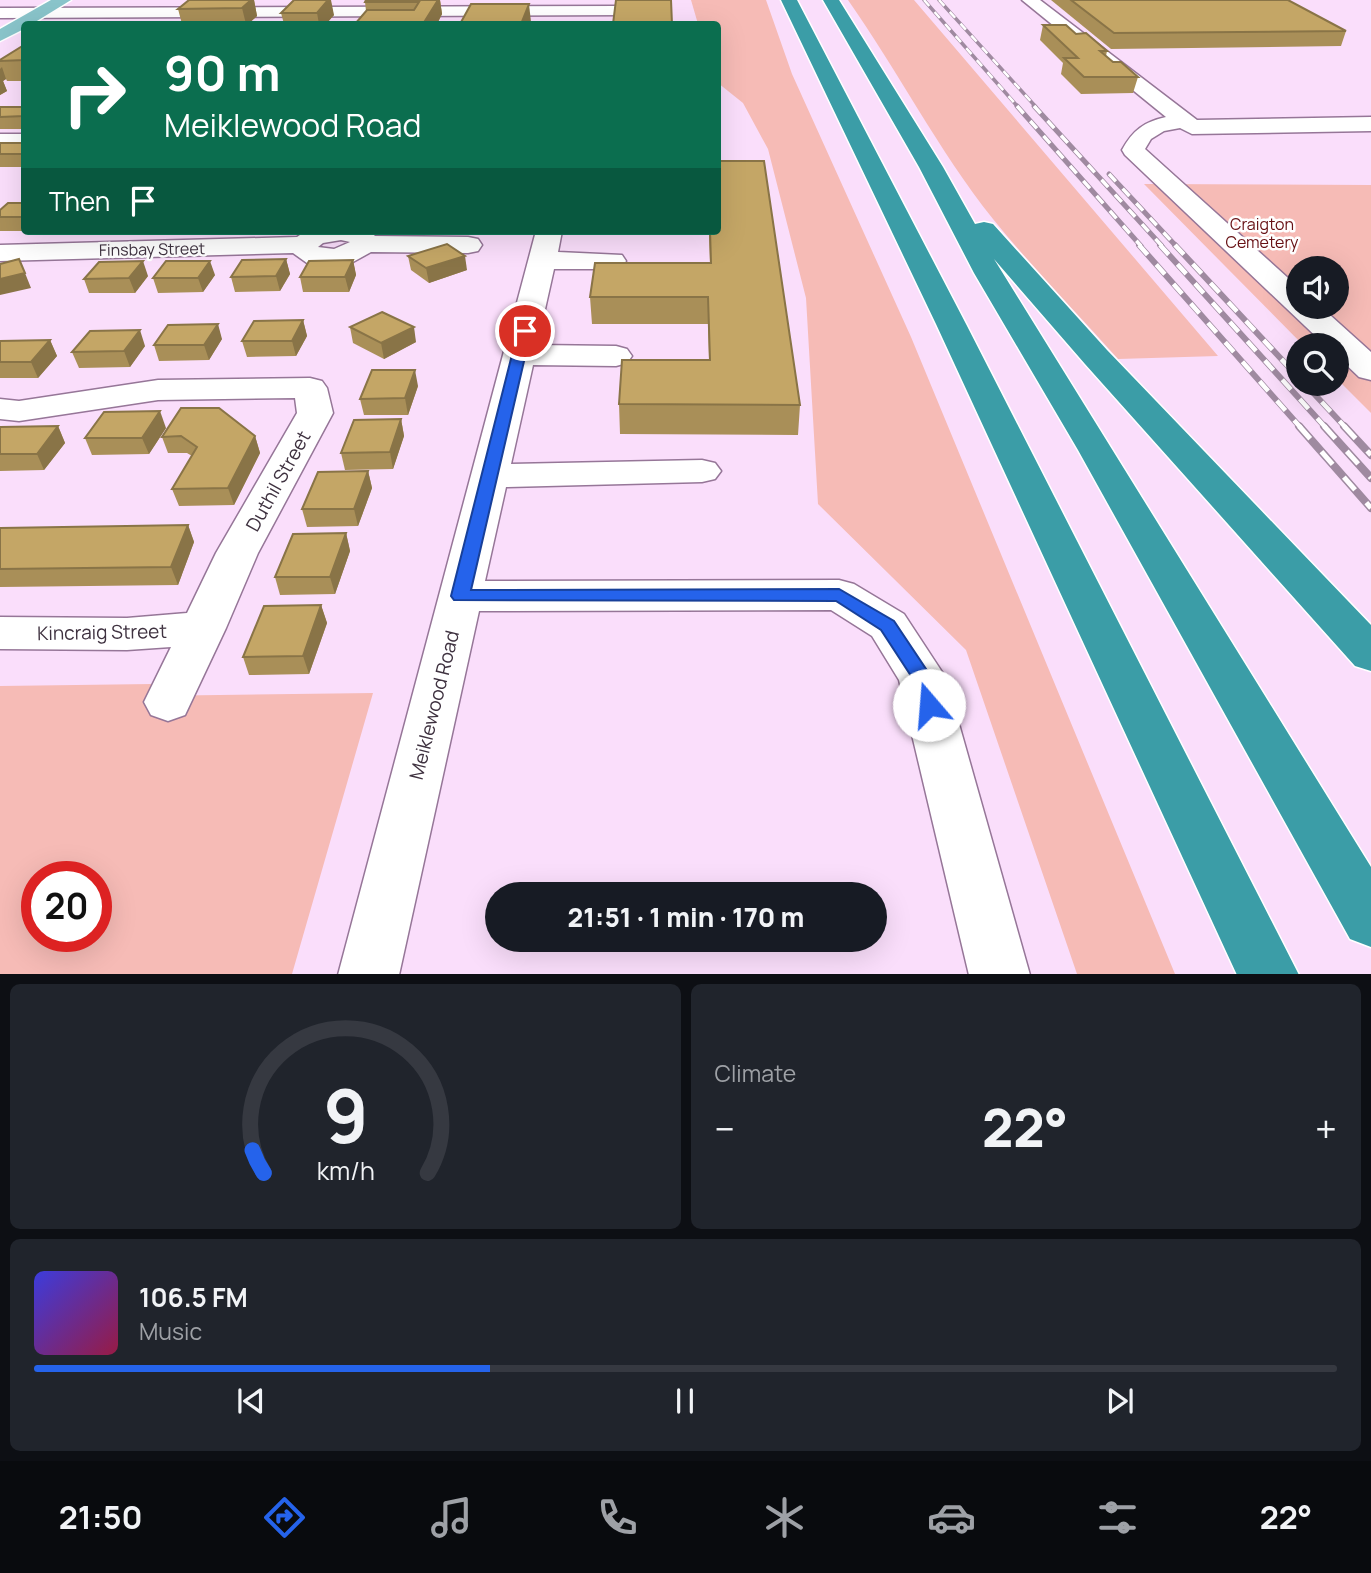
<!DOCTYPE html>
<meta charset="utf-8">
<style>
body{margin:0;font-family:Manrope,sans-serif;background:#20242c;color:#f1f3f6;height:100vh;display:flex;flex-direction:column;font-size:26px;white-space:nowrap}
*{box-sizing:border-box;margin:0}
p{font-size:23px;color:#9ea1a6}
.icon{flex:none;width:38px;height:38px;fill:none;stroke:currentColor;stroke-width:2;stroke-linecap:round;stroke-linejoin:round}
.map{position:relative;height:974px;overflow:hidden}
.panel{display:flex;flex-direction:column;gap:10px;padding:10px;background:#0d0f14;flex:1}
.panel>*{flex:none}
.banner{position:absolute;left:21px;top:21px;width:700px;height:214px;border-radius:7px;box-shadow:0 7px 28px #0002;background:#0b6e4f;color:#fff;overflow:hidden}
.tools{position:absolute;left:1286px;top:256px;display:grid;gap:14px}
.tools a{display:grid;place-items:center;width:63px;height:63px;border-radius:50%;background:#171b24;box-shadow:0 7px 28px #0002;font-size:35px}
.speed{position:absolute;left:21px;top:861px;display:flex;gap:14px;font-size:35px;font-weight:700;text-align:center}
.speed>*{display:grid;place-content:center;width:91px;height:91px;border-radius:50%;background:#171b24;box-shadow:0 7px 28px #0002;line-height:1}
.speed .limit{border:10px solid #d22;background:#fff;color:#111}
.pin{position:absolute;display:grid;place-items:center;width:60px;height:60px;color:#fff;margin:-30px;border:4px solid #fff;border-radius:50%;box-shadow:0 2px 7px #0007}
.me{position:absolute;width:77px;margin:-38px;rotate:342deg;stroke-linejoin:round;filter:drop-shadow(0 0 5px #0008)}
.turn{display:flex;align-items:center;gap:24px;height:147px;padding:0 28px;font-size:32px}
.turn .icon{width:91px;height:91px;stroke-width:2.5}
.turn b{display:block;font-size:49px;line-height:60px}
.then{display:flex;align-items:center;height:66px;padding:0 28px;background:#0003;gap:14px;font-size:26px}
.big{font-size:52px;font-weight:800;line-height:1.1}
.panel .tile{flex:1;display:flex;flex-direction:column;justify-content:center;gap:10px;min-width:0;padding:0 24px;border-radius:10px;background:#20242c}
.panel .dial{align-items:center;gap:0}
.dial svg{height:182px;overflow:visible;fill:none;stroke:#363941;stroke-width:7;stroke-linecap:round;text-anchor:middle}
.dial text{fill:#f1f3f6;stroke:none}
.song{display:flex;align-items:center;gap:21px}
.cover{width:84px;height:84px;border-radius:10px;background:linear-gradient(135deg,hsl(240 70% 55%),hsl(340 70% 35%))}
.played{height:7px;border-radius:4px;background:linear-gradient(90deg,#2563eb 35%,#363941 35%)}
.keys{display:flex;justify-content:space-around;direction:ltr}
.heat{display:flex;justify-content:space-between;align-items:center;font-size:38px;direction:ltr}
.panel .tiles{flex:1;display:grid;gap:10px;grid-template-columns:1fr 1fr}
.tile:last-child{grid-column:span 2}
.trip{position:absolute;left:485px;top:882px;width:402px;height:70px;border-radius:35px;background:#171b24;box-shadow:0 7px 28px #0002;font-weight:800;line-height:70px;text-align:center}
.menu{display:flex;height:112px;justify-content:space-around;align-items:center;background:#090b0e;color:#9ea1a6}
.menu .icon{width:49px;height:49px}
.menu .selected{color:#2563eb}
.menu b{font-size:32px;color:#f1f3f6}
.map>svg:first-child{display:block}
.green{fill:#f6bbb6;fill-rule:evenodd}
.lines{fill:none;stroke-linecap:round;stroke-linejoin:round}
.minor-casing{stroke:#967698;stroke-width:3}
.major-casing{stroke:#fff;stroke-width:3}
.highway-casing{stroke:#fff;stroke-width:3}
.minor{fill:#fff;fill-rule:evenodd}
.major{fill:#89c4ca;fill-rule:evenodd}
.highway{fill:#3b9da7;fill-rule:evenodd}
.rail-far3-casing{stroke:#9f8aa0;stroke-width:3.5}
.rail-far2-casing{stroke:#9f8aa0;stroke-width:5}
.rail-far1-casing{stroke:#9f8aa0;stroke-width:6}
.rail-casing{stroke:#9f8aa0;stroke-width:8}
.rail-far3{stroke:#fff;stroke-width:2.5;stroke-dasharray:8;stroke-linecap:butt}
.rail-far2{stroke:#fff;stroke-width:3.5;stroke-dasharray:10;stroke-linecap:butt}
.rail-far1{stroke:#fff;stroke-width:4.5;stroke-dasharray:13;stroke-linecap:butt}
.rail{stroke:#fff;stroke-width:5;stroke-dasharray:17;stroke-linecap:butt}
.wall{fill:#a98f58}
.shaded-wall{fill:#897447}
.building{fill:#c4a666;stroke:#897447;stroke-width:2}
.route{fill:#2563eb;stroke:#184099;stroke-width:2}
.labels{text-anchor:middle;stroke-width:5;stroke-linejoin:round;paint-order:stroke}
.far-park-label{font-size:16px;fill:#671014;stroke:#fff}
.far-street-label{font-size:16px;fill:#3f3240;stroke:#fff}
.street-label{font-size:19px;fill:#3f3240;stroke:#fff}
</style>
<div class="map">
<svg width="1371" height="975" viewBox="0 0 1371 975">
<rect width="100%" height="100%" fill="#fadefb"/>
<!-- green -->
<g class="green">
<path d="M691 0H766L792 74 911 337 1175 974H1077L966 650 818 504 806 298 768 149 743 103 718 83V24H698Z"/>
<path d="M848 0H914L1218 356 1118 359C1076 312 1032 267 993 219 938 150 898 71 848 0Z"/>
<path d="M1144 184 1371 185V413L1337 379V345H1303ZM1298 268H1337V306H1298Z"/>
<path d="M152 684 146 696 373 693 292 974H0V686ZM37 877H96V936H37Z"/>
</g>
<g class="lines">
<!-- minor casing -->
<g class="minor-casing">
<g id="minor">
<path d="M1022 0H1040L1197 120 1371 117V131L1192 134 1180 128 1164 131 1151 139 1145 149 1298 287V306H1320L1371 352V380L1359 377 1337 356V345H1325L1125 155 1122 150C1133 130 1144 122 1166 117Z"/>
<path d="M621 6 627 7 629 11 627 15 0 18V8Z"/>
<rect x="0" y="134" width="24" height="14"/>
<path d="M306 231H370L375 236 468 237 478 239 482 245 478 251 468 253 371 252 353 262 325 267 307 263 293 253 0 261V245L297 237ZM341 240 350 242 334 249 318 247 323 243Z"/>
<path d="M536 231H562L558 252 622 255 626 261 622 267 612 269H554L537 345 616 346 627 349 632 356 627 363 616 366 533 365 511 464 702 460 715 463 721 471 715 479 702 482 506 487 485 581 839 580 854 584 904 614 946 678 1030 975H969L899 680 872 636 831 610 479 611 399 975H338Z"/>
<path d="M310 378 322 381 327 388 333 413 258 553 226 628 185 715 168 721 151 715 144 702 171 647 127 650 0 649V617L127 618 187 613 216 553 297 413 295 398 158 400 19 421 0 419V399L19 401 158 380Z"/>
</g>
</g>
<!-- major casing -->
<g class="major-casing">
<path id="major" d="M51 0H71L32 24H24V29L0 41V29Z"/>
</g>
<!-- highway casing -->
<g class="highway-casing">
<g id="highway">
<path d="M781 0H797L966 324 1299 975H1237L936 324Z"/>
<path d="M823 0H839L943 167 975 224 984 222 993 224 1107 350 1371 625V671L1355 666 1085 364 994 259 1371 867V947L1350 939 1078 450 974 273 919 167Z"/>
</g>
</g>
<!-- minor -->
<use href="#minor" class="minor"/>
<!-- major -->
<use href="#major" class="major"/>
<!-- highway -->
<use href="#highway" class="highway"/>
<!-- rail-far3 casing -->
<g class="rail-far3-casing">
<g id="rail-far3">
<path d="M924 0 1018 107"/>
<path d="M939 0 1036 107"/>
</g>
</g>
<!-- rail-far2 casing -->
<g class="rail-far2-casing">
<g id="rail-far2">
<path d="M1017 106 1141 246"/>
<path d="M1034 106 1162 246"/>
<path d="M1109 174 1176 246"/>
</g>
</g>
<!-- rail-far1 casing -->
<g class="rail-far1-casing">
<g id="rail-far1">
<path d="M1139 245 1301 428"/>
<path d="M1160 245 1326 428"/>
<path d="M1175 245 1298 377"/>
<path d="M1304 383 1346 428"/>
</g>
</g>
<!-- rail casing -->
<g class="rail-casing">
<g id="rail">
<path d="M1299 426 1371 508"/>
<path d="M1324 426 1371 478"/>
<path d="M1344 426 1371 455"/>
</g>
</g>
<!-- rail-far3 -->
<use href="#rail-far3" class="rail-far3"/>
<!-- rail-far2 -->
<use href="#rail-far2" class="rail-far2"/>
<!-- rail-far1 -->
<use href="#rail-far1" class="rail-far1"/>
<!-- rail -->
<use href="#rail" class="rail"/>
</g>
<!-- wall -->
<g class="wall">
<path d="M254 0 257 16 248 24H182L178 9Z"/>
<path d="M294 0 334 15 326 24H284L281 13Z"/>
<path d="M366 0H440L442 14 437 24H355L366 11 365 2Z"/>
<path d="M1051 0H1288L1346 31 1341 46 1111 49Z"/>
<path d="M1043 25 1076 34 1107 51 1106 56 1113 62 1138 77 1133 93 1081 94 1061 74 1063 63 1040 40Z"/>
<path d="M24 45V81H7L6 79 3 81 7 91 0 95V60Z"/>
<rect x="0" y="107" width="24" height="22"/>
<rect x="0" y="143" width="24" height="24"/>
<path d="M24 203V231H0V210Z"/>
<path d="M638 231H718L800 405 798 435 620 434 619 404 709 360 708 324H592L590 297 710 263 709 235 638 234Z"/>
<path d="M408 256 467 270 429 283 411 270Z"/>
<path d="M286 259 290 274 280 291 235 292 231 277Z"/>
<path d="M353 260 356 275 349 292H303L300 277Z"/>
<path d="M215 275 203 292 158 293 153 278Z"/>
<path d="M148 276 135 293H89L84 279Z"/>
<path d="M303 320 307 336 296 356 247 357 242 341Z"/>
<path d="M350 327 416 342 384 359 353 343Z"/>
<path d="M222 339 209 360 159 361 154 345Z"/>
<path d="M50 340 57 356 38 378H0V341Z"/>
<path d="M145 346 130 367 79 368 72 352Z"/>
<path d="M418 386 408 415H364L360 399Z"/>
<path d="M401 419 404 436 393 469 345 470 341 453Z"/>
<path d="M58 426 65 443 44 470 0 471V428Z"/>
<path d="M166 428 149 454 92 455 85 438Z"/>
<path d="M255 436 260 453 234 505 179 506 172 489 192 456 187 453H168L162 437Z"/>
<path d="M368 471 372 488 358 526 307 527 302 509Z"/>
<path d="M188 525 194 542 178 585 0 587V528Z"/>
<path d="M346 533 350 551 335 594 280 595 275 577Z"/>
<path d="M321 605 327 623 309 674 249 675 243 657Z"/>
</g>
<!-- shaded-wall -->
<g class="shaded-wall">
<path d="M251 0H254L257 16 248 24H246L242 8Z"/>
<path d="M328 0H331L334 15 326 24H319L317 13Z"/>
<path d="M438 0H440L442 14 437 24H423Z"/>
<path d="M529 4 531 22 530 24H521Z"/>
<path d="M2 67 6 79 3 81 7 91 0 95V69Z"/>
<path d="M465 256 467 270 429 283 426 268Z"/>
<path d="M286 259 290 274 280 291 276 276Z"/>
<path d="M353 260 356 275 349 292 345 277Z"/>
<path d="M143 261 148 276 135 293 129 278Z"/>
<path d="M210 261 215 275 203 292 198 278Z"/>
<path d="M25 273 31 288 0 295V279Z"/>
<path d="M303 320 307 336 296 356 292 341Z"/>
<path d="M218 324 222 339 209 360 204 345Z"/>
<path d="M414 327 416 342 384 359 381 343Z"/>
<path d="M140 330 145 346 130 367 124 351Z"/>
<path d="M50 340 57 356 38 378 31 362Z"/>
<path d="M415 370 418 386 408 415 405 398Z"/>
<path d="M160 411 166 428 149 454 142 438Z"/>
<path d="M401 419 404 436 393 469 390 452Z"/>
<path d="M58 426 65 443 44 470 37 454Z"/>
<path d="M255 436 260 453 234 505 228 488Z"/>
<path d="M368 471 372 488 358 526 354 509Z"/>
<path d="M188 525 194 542 178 585 171 567Z"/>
<path d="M346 533 350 551 335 594 330 577Z"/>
<path d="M321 605 327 623 309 674 303 656Z"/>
</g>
<!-- building -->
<g class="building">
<path d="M189 0H251L242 8 178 9Z"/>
<path d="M294 0H328L317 13H281Z"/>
<path d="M366 0H438L423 24H355L367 10H414L419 2H365Z"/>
<path d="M616 0H671L672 24H613Z"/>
<path d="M1071 0H1288L1346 31 1114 33Z"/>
<path d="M471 4H529L521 24H460Z"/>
<path d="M1043 25H1066L1076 34 1086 33 1107 51H1100L1113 62H1121L1138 77H1084L1064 58H1078Z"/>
<path d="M24 45V60L0 61V60Z"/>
<path d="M0 107H24V116L0 117Z"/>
<rect x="0" y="143" width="24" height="11"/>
<path d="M718 161H764L800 405 619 404 622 360H710L708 297H590L595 263H711L710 231H718Z"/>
<path d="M8 203H24V217H0V210Z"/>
<path d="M447 244 465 256 426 268 408 256Z"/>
<path d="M19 259 25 273 0 279V264Z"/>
<path d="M286 259 276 276 231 277 242 260Z"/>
<path d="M353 260 345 277H300L309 261Z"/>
<path d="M143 261 129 278 84 279 99 262Z"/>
<path d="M166 261H210L198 278H153Z"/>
<path d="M382 312 414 327 381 343 350 327Z"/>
<path d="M303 320 292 341H242L254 321Z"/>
<path d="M218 324 204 345H154L168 325Z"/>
<path d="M140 330 124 351 72 352 90 331Z"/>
<path d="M50 340 31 362H0V341Z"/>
<path d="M372 370H415L405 398 360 399Z"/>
<path d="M181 408H219L255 436 228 488 172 489 197 447 181 436 162 437Z"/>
<path d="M160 411 142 438H85L104 412Z"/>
<path d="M401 419 390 452 341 453 354 420Z"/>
<path d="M58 426 37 454H0V427Z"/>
<path d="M368 471 354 509H302L318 472Z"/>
<path d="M188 525 171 567 0 569V528Z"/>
<path d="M346 533 330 577H275L293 534Z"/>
<path d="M321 605 303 656 243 657 264 606Z"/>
</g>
<!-- route -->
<path class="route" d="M525 328 531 331 471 590 839 589 894 621 932 678 939 705 937 710 929 713 922 710 913 679 881 630 836 601 454 600 451 596 518 331Z"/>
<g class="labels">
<!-- far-park labels -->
<g class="far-park-label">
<text x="1262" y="230">Craigton<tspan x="1262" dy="18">Cemetery</tspan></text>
</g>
<!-- far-street labels -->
<g class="far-street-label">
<text transform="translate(152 249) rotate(-1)" y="6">Finsbay Street</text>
</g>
<!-- street labels -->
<g class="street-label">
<text transform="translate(278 481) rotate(-61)" y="7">Duthil Street</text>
<text transform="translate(102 632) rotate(-1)" y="7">Kincraig Street</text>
<text transform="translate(434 705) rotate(-76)" y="7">Meiklewood Road</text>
</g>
</g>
</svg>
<div class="tools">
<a><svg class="icon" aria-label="sound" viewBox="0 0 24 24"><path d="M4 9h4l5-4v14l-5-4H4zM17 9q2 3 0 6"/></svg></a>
<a><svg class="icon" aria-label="search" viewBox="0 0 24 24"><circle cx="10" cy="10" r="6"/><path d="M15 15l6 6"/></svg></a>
</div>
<div class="speed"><div class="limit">20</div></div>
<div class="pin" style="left:525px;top:331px;background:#d93025"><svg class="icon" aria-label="arrive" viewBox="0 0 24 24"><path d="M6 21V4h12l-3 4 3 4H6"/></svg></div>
<svg class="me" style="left:929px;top:705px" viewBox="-20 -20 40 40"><circle r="19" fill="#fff"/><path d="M0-13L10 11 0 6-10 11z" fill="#2563eb"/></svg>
<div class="trip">21:51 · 1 min · 170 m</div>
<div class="banner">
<div class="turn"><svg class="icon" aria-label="right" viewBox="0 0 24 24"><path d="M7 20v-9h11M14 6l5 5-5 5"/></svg><div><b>90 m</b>Meiklewood Road</div></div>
<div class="then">Then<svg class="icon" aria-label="arrive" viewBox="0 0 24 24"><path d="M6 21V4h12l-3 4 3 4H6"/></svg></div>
</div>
</div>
<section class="panel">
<div class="tiles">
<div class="tile dial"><svg viewBox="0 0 100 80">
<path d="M14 69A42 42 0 1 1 86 69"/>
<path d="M14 69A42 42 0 0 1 9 59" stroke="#2563eb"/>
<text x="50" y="56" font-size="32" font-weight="700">9</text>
<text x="50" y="72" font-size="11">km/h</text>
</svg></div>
<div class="tile"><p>Climate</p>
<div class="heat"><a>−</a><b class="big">22°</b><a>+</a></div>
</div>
<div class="tile">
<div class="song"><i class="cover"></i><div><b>106.5 FM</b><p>Music</p></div></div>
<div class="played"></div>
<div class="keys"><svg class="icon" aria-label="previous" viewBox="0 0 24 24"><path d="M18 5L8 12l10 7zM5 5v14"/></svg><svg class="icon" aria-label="pause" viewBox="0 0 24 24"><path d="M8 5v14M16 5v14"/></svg><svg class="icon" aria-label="next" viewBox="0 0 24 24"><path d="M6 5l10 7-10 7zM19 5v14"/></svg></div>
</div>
</div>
</section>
<nav class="menu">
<b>21:50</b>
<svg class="icon selected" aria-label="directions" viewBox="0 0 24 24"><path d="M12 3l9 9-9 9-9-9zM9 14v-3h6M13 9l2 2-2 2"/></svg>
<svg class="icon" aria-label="music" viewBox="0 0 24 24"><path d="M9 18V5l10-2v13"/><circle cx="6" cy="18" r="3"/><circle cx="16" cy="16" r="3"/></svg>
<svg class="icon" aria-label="phone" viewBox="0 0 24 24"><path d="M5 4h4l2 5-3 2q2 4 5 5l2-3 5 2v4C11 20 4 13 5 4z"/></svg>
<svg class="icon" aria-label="climate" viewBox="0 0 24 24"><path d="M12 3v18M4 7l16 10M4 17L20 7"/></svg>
<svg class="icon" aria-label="car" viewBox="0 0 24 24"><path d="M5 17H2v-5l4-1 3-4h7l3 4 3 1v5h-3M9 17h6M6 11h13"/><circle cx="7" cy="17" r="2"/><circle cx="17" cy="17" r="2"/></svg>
<svg class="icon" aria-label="filters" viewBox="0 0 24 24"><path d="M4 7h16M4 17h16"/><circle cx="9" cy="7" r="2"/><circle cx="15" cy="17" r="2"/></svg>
<b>22°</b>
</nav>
